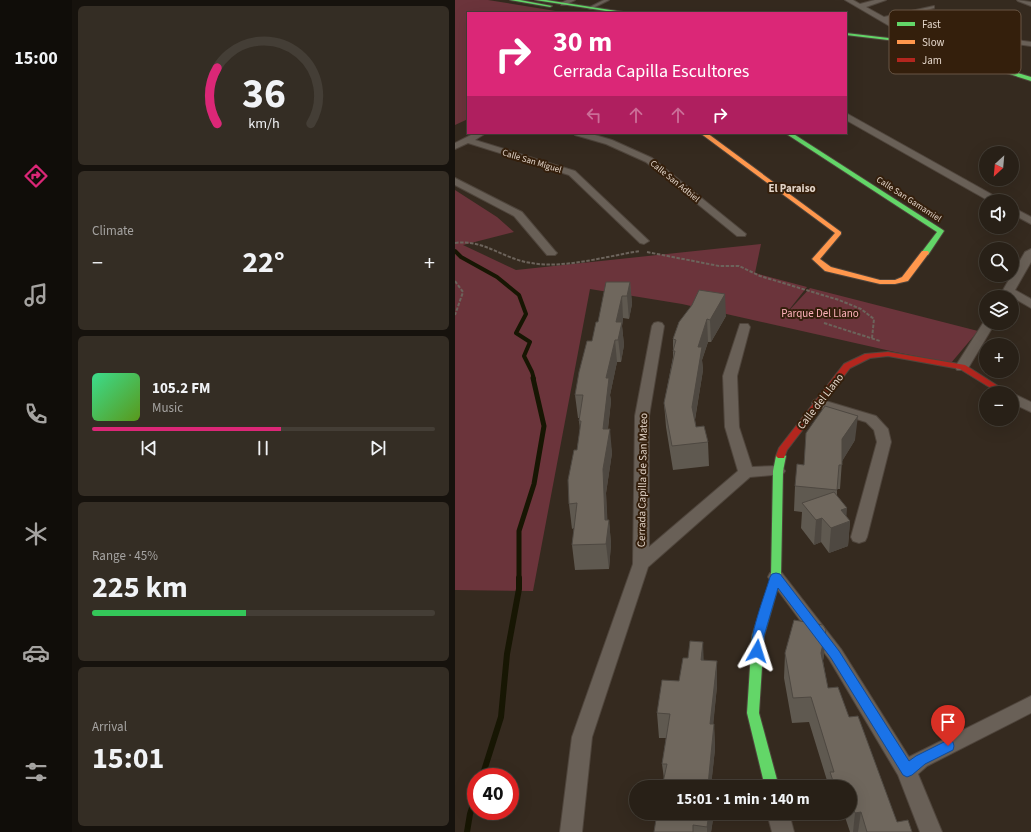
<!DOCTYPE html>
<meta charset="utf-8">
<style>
body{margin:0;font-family:"Source Sans 3",sans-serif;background:#342d24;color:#f1f3f6;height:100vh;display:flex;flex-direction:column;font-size:15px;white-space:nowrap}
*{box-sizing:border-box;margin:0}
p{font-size:13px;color:#a5a3a1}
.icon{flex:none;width:22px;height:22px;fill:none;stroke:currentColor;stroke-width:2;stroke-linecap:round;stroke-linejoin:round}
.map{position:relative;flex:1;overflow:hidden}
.side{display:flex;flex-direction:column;gap:6px;padding:6px;background:#16120d;width:383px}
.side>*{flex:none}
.banner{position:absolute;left:12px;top:12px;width:380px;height:122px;border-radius:0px;box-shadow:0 4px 16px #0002,0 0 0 1px #443e36;background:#db2777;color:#fff;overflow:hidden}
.needle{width:26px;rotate:206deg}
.fabs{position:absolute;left:524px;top:146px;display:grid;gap:8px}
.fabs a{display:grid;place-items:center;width:40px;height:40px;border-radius:50%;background:#282017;box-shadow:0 4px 16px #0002,0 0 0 1px #443e36;font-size:20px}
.speed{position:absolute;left:12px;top:768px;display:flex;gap:8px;font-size:20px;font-weight:700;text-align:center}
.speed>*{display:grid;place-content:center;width:52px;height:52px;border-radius:50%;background:#282017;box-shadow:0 4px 16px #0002,0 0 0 1px #443e36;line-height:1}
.speed .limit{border:6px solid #d22;background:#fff;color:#111}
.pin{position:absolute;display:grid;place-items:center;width:34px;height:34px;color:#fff;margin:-41px -17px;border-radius:50% 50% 50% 0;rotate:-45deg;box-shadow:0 0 4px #0007}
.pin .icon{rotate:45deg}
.me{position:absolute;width:44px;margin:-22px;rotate:6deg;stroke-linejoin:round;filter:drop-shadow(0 0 3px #0008)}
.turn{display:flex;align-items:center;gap:14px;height:84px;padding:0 20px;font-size:18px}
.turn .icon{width:52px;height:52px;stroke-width:2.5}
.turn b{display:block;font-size:28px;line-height:34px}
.lanes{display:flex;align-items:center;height:38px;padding:0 20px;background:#0003;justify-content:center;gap:20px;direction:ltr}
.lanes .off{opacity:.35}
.big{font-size:30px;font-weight:700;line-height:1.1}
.side .widget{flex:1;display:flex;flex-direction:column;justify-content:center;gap:6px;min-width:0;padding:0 14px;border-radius:6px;background:#342d24}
.side .dial{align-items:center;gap:0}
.dial svg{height:104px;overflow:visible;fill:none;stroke:#443e36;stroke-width:7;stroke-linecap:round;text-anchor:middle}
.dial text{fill:#f1f3f6;stroke:none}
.song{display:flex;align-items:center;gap:12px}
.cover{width:48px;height:48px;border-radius:6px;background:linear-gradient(135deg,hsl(150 70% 55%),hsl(90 70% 35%))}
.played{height:4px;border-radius:2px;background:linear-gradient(90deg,#db2777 55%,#443e36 55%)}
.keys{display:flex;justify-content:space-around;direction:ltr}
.heat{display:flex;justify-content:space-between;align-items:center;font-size:22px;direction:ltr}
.charge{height:6px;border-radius:3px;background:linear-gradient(90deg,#34c759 45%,#443e36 0)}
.trip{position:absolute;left:174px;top:780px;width:228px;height:40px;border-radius:20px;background:#282017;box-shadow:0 4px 16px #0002,0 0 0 1px #443e36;font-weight:700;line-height:40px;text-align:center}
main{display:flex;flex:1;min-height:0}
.dock{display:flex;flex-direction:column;width:72px;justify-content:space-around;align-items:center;background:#100d09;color:#a5a3a1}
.dock .icon{width:28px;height:28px}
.dock .selected{color:#db2777}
.dock b{font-size:18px;color:#f1f3f6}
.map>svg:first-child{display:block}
.green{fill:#6b343b}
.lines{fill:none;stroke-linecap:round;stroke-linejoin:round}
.stream-far2{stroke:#171603;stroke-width:4}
.stream-far1{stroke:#171603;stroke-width:5}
.stream{stroke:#171603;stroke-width:6}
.lane-casing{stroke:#4f453c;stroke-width:2}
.street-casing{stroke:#4f453c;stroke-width:2}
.fast-casing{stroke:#4f453c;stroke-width:2}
.slow-casing{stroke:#4f453c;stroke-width:2}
.jam-casing{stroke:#4f453c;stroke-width:2}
.path{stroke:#6c635b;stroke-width:2;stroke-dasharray:3.5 1.5;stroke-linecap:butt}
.lane{fill:#696057;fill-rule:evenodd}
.street{fill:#696057;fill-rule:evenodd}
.fast{fill:#63d668;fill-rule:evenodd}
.slow{fill:#ff974d;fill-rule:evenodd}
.jam{fill:#b3261e;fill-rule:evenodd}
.wall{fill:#5f5950}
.shaded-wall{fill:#4e4841}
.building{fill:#6f675d;stroke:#4e4841}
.route{fill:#1a73e8;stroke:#114b97}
.labels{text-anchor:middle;stroke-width:4;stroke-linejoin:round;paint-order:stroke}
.far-street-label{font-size:9px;fill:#e2d4c8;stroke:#341f0c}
.far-quarter-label{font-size:11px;font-weight:bold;fill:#e2d4c8;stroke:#341f0c}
.park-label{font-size:11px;fill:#feb2ba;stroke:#341f0c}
.street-label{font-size:11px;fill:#e2d4c8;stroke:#341f0c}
.key{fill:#341f0c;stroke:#685544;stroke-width:1}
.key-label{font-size:11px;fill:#e2d4c8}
</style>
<main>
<nav class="dock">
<b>15:00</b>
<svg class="icon selected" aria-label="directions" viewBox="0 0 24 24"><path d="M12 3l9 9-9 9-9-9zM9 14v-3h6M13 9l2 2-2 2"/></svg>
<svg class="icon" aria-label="music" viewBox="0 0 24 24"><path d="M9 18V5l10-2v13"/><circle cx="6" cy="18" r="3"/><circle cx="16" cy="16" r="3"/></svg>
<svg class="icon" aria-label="phone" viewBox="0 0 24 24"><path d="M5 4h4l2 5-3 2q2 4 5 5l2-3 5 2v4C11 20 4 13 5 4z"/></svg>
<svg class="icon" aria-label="climate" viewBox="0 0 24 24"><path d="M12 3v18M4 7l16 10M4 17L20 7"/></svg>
<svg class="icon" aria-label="car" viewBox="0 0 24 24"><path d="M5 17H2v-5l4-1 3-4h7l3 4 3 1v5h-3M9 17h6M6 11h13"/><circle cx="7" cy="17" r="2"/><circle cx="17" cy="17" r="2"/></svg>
<svg class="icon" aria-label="filters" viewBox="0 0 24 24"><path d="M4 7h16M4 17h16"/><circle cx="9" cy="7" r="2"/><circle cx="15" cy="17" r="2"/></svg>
</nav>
<section class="side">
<div class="widget dial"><svg viewBox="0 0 100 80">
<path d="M14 69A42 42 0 1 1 86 69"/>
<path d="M14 69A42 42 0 0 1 14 26" stroke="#db2777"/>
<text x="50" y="56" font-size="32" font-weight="700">36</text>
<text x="50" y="72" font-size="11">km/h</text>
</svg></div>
<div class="widget"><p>Climate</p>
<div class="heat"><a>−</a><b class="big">22°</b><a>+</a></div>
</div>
<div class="widget">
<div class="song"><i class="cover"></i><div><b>105.2 FM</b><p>Music</p></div></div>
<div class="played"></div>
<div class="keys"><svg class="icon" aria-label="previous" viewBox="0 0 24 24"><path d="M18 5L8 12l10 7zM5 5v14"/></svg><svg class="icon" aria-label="pause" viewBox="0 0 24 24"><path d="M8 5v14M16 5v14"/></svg><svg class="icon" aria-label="next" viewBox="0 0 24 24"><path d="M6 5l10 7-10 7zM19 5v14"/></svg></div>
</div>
<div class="widget"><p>Range · 45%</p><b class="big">225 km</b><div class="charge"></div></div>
<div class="widget"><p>Arrival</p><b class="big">15:01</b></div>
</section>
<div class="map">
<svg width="576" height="832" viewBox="0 0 576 832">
<rect width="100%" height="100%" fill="#352a1f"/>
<!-- green -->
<g class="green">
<path d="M0 0H33L113 13H13V119L0 125Z"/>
<path d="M0 190 42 217 59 232 8 245 61 270 306 244 300 273 352 287 330 315 355 288 523 331 496 363 440 352 227 304 135 289 78 591 0 590Z"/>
</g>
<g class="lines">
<!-- stream-far2 -->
<path class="stream-far2" d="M0 251 6 257 42 277 64 295 71 314 61 333 75 342 69 356 77 372 79 379"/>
<!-- stream-far1 -->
<path class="stream-far1" d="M64 579V531L79 484 89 426 78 378"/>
<!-- stream -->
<g class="stream">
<path d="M27 777 46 717 52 654 64 589V578"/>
<path d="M12 832 15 814 21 796"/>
</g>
<!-- lane casing -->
<g class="lane-casing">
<path id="lane" d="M149 0H154L136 9 133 8Z"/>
</g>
<!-- street casing -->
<g class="street-casing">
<g id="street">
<path d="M112 0H120L110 5H106V3Z"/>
<path d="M390 0H398L405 4 420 0H431L411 7 429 17 479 6V8L434 20 463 37 496 31 525 35 523 25 511 16 514 14C524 17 534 24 532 36L576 42V46L496 35 451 43 447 41 448 39 455 38Z"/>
<path d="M562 0 576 2V6L563 1Z"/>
<path d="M391 113 545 199 546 201H534L391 120Z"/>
<path d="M20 133H31L20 140 120 171 194 241 189 244 185 243 114 175 13 143 0 149V143Z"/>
<path d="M119 133H133L157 140 197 158 291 234 290 236H282L191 162 151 144 120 135Z"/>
<path d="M0 178 67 212 100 251 102 253 100 255H92L59 216 0 185Z"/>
<path d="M557 207 576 217V224L557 214Z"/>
<path d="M576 249V262L560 290 576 299V308L557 297H544L570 252Z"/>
<path d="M530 320H531V323H540L512 370H502L500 367Z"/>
<path d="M203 322 207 323 209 326 194 416V547L283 471 270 427 268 376 285 324H293L295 327 282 376 284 427 297 467 323 466 328 468 330 471 328 474 295 477 193 567 137 737 127 832H105L117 737 178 564 180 416 197 326 199 323Z"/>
<path d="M557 393 576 402V412L557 403Z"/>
<path d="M364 399 421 416 433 429 436 442 412 537 410 541 404 543 398 541 396 537 422 442 419 430 411 422 359 406 357 403 359 400Z"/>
<path d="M321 571 327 573 386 649 454 757 576 696V713L472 766 463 774 487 832H465L443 775 374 659 313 577 315 573Z"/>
<path d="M312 813H334L339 832H317Z"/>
</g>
</g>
<!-- fast casing -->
<g class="fast-casing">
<g id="fast">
<path d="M55 0H65L97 6 95 7Z"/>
<path d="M80 0H91L175 13H164Z"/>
<path d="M391 33 459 41 576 77V81L458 43 391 35Z"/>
<path d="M330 133H337L488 230 489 231 473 255H467L466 253 482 232Z"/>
<path d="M326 453 331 456 328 471 326 577 309 636 304 713 324 787H310L292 713 297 636 316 577 318 471 321 456Z"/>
</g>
</g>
<!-- slow casing -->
<g class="slow-casing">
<path id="slow" d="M245 133H252L386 232V234L365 259 376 267 425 280H440L447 277 467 251H473L474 253 453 281 440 284H425L370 271 357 259 380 233Z"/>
</g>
<!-- jam casing -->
<g class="jam-casing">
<path id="jam" d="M433 352 510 365 554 393H544L505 369 433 356 415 358 395 368 332 450 329 458H323L321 456 324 448 389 364 410 354Z"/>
</g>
<!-- path -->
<g class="path">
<path d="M0 243C29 239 48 259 76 263 109 269 152 256 185 251"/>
<path d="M192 252 264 266H284L305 276 384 300 406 309 419 319 417 338"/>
<path d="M0 281 8 292 0 315"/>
<path d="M369 323 425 341"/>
</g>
<!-- lane -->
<use href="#lane" class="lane"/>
<!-- street -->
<use href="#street" class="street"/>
<!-- fast -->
<use href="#fast" class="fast"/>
<!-- slow -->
<use href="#slow" class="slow"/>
<!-- jam -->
<use href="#jam" class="jam"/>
</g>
<!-- wall -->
<g class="wall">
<path d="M175 282 177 304 174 319 168 318 167 326 169 345 166 362H162L155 395 156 401 153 429 157 453 151 493 152 520H154L156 544 154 569 120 570 117 545 119 528 117 529 114 504 125 429 124 421V418H123L120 395 143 322Z"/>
<path d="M271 316 256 342H253L247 360 248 370 240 420 241 427 253 442 254 466 218 470 211 427 209 403 218 357V339L224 322Z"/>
<path d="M400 440 387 461 385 489H382V496L391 516 395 521 393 546 374 553 366 542 359 545 346 528 347 512 339 511 340 486 349 465Z"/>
<path d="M330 653 369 655 368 661 373 688 394 717 442 822 457 832H395L389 814 379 816 378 813H395V787H374L354 722 337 723 329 678Z"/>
<path d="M249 661 262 686 258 724H259L260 749 256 785 209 779 207 764 211 738H204L202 713 224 681Z"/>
<path d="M259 813 256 832H199Z"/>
</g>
<!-- shaded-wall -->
<g class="shaded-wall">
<path d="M175 282 177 304 174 319 172 296Z"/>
<path d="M270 294 271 316 256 342 255 320Z"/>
<path d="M167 296 168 318 167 326 169 345 166 362 161 322Z"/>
<path d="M252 319 253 342 247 360 248 370 238 431 237 407 243 347Z"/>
<path d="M160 340 162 362 155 395 156 401 150 453 148 429 151 378Z"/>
<path d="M403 416 400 440 386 463 387 439Z"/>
<path d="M155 429 157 453 151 493 153 529 154 520 156 544 154 569 151 544 148 469Z"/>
<path d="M392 508 391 523 395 521 393 546 374 553 376 528 386 510Z"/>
<path d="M367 518 366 542 359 545 361 520Z"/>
<path d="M371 630 369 655 364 678 366 653Z"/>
<path d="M248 642 249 667 246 660Z"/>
<path d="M262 661V686L256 748 255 724Z"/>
<path d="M259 724 260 749 256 787 253 785Z"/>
<path d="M406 812 403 832H398L400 813Z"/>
<path d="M254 813H259L256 832H252V827Z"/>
</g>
<!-- building -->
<g class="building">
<path d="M151 282H175L172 296H167L161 322H167L163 340H160L151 378H154L148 429H155L148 469 150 520H154L151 544 117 545 122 503 114 504 113 480 119 450H122L126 421H124L128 395H120L124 372 132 341H137L141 322H143Z"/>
<path d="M244 290 270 294 255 320 252 319 243 347H247L237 407 241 427 249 426 253 442 217 446 209 403 220 351H218L221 340 218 339 224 322 237 305Z"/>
<path d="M370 406 403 416 387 439V465H384L382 490 340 486 342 464 349 465 351 433Z"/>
<path d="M379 492 392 508 386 510 395 521 376 528 367 518 361 520 347 503Z"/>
<path d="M339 620 368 625 371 630 366 653 373 688 383 687 394 717 403 716 442 822 453 820 457 832H412L406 812 400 813 395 797V787H380L375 772H379L356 697 338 698 330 653Z"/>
<path d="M235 641 248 642 246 660 262 661 255 724H259L253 785 258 786V787H207L212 764H207L215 714 202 713 207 680 224 681 228 658H233Z"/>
<path d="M202 813H254L252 827 238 825V832H199Z"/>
</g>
<!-- route -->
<path class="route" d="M321 573 325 574 384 651 454 761 461 756 493 740 498 742 499 746 498 750 470 764 457 775 452 777 448 775 376 658 323 588 309 636 308 651 306 654 302 656 298 654C291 642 311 592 315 577L317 574Z"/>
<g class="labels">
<!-- far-street labels -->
<g class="far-street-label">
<text transform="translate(77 161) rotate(17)" y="3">Calle San Miguel</text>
<text transform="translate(220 181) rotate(39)" y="3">Calle San Adbiel</text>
<text transform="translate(454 199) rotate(33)" y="3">Calle San Gamamiel</text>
</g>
<!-- far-quarter labels -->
<g class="far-quarter-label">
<text x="337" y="192">El Paraiso</text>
</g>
<!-- park labels -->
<g class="park-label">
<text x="365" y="317">Parque Del Llano</text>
</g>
<!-- street labels -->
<g class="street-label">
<text transform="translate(365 401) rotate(-52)" y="4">Calle del Llano</text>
<text transform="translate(187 480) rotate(-89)" y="4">Cerrada Capilla de San Mateo</text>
</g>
</g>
<!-- legend -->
<rect x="434" y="10" width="132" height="64" rx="6" class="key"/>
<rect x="442" y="22" width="18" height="4" fill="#63d668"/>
<rect x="442" y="40" width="18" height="4" fill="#ff974d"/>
<rect x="442" y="58" width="18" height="4" fill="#b3261e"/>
<g class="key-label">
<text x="467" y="28">Fast</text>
<text x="467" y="46">Slow</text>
<text x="467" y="64">Jam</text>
</g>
</svg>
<div class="fabs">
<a><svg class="needle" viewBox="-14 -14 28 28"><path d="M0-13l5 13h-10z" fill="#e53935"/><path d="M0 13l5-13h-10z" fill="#a5a3a1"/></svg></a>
<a><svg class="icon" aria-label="sound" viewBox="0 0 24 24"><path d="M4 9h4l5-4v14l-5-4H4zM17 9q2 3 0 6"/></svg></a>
<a><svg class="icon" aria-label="search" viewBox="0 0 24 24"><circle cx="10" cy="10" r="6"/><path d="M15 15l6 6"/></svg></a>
<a><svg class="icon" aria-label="layers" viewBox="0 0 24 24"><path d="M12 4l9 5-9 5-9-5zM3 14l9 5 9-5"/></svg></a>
<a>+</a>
<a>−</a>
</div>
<div class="speed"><div class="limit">40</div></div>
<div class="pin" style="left:493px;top:746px;background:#d93025"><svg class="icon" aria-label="arrive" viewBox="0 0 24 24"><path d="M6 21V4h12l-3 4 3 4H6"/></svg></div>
<svg class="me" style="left:302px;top:651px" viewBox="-20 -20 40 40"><path d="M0-17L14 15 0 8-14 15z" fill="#1a73e8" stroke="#fff" stroke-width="4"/></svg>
<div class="trip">15:01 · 1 min · 140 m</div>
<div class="banner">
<div class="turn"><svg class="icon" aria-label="right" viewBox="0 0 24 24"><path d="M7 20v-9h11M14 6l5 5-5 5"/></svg><div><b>30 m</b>Cerrada Capilla Escultores</div></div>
<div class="lanes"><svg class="icon off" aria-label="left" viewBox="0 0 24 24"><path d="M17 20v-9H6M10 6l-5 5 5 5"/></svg><svg class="icon off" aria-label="ahead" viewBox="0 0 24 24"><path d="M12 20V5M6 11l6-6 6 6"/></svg><svg class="icon off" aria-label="ahead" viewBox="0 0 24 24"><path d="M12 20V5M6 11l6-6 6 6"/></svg><svg class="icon" aria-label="right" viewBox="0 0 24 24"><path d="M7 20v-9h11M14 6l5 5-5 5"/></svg></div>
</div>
</div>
</main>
